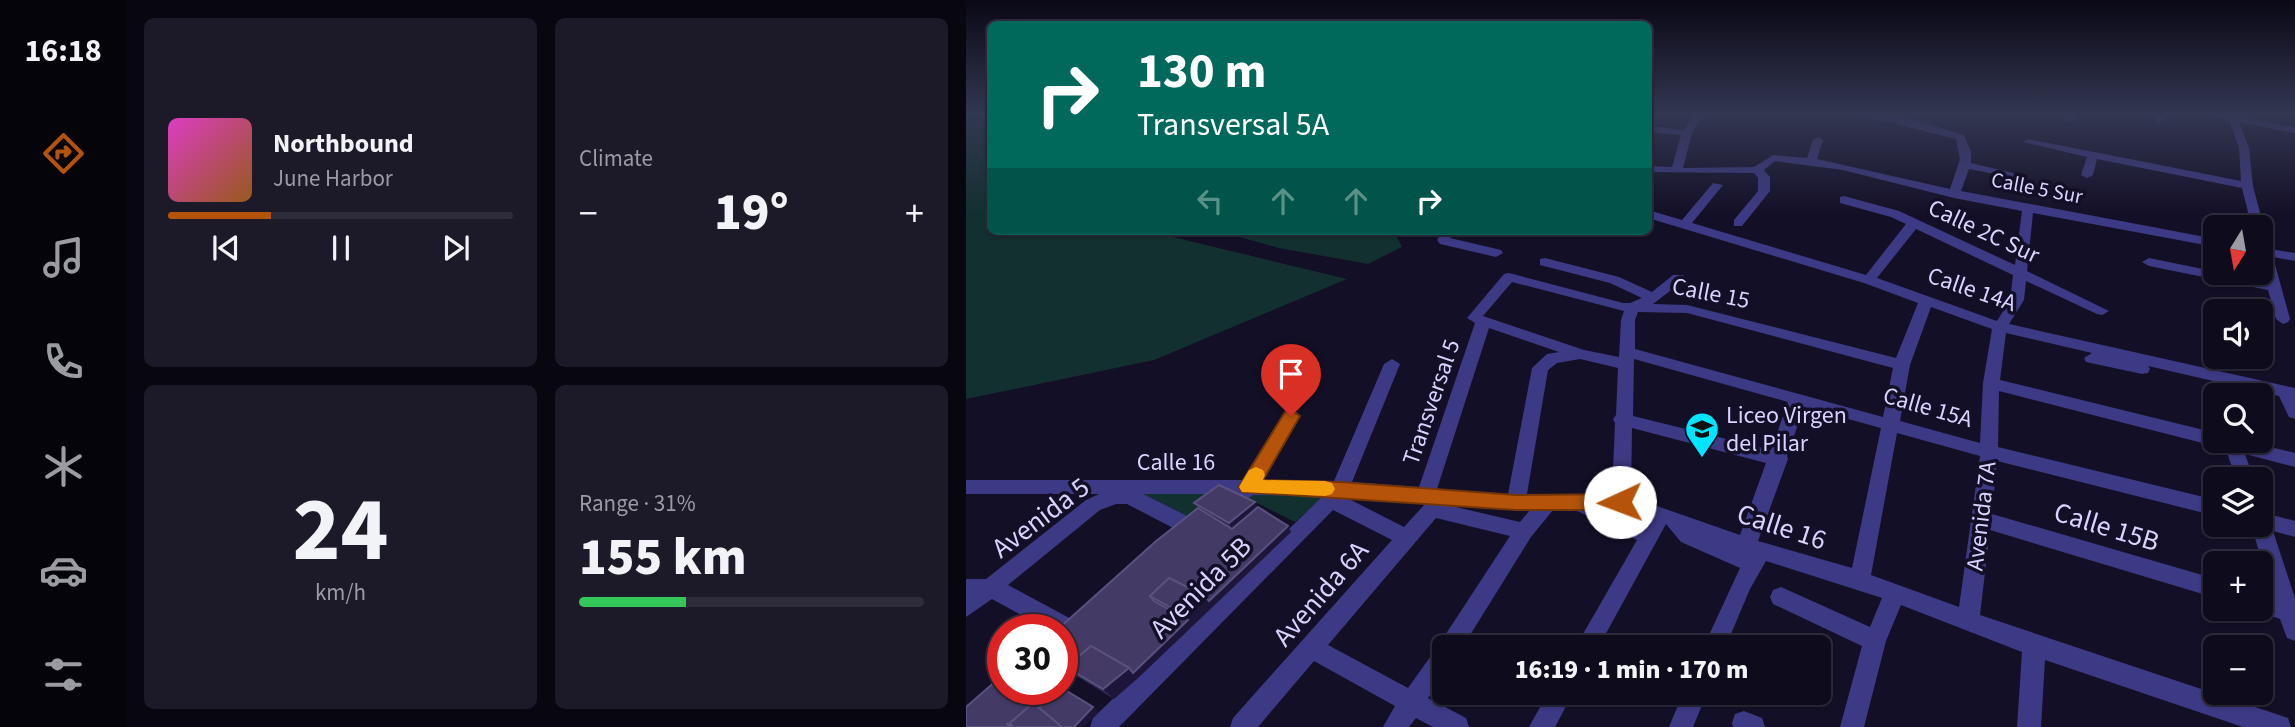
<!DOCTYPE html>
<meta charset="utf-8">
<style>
body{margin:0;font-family:"Source Sans 3",sans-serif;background:#1c1929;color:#f1f3f6;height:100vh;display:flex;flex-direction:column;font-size:26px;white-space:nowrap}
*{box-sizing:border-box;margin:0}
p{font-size:23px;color:#9b9ba3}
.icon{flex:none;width:38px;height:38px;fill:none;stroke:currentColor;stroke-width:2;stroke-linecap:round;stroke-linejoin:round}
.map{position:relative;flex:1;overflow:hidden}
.side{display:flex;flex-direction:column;gap:18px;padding:18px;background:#08060f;width:840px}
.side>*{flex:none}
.banner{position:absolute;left:21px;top:21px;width:665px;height:214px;border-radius:10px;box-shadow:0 2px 5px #0004,0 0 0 2px #2e2b3b;background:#00695c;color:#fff;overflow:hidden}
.needle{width:46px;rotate:191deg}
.buttons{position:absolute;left:1237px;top:215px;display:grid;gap:14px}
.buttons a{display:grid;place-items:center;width:70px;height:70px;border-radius:10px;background:#0e0b1c;box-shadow:0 2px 5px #0004,0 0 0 2px #2e2b3b;font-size:35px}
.speed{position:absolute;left:21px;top:614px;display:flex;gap:14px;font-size:35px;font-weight:700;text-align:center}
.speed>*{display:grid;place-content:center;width:91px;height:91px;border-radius:50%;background:#0e0b1c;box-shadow:0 2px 5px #0004,0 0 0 2px #2e2b3b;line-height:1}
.speed .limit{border:10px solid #d22;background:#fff;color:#111}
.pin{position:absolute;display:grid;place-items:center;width:60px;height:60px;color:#fff;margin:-72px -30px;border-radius:50% 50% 50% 0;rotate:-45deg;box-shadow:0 0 7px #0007}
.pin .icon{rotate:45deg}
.me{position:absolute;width:77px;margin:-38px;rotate:268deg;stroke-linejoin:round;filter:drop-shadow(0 0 5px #0008)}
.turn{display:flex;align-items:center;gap:24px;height:147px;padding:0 35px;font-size:32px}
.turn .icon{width:91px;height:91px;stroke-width:2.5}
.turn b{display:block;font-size:49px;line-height:60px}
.lanes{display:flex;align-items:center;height:66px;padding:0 35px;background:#0003;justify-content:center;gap:35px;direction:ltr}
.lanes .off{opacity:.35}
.big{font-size:52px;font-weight:800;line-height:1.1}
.side .widget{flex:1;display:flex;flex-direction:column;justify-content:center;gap:10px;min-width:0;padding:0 24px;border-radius:10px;background:#1c1929}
.side .dial{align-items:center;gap:0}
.dial b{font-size:91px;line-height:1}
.song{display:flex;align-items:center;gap:21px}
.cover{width:84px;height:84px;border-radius:10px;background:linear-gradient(135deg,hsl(310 70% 55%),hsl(30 70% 35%))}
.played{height:7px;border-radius:4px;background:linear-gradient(90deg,#b45309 30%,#2e2b3b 30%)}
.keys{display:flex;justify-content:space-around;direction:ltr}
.heat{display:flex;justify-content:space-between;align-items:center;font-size:38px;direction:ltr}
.charge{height:10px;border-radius:5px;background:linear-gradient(90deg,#34c759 31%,#2e2b3b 0)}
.side .tiles{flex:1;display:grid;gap:18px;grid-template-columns:repeat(2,1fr)}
.trip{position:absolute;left:466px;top:635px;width:399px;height:70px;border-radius:10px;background:#0e0b1c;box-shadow:0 2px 5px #0004,0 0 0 2px #2e2b3b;font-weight:800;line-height:70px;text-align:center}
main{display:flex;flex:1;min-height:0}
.tabs{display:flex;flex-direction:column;width:126px;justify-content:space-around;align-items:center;background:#06040b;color:#9b9ba3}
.tabs .icon{width:49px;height:49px}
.tabs .on{color:#b45309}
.tabs b{font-size:32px;color:#f1f3f6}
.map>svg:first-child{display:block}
.green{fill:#12302f}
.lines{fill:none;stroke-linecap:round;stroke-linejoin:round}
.street{fill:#3d3a85;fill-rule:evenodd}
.wall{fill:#312854}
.shaded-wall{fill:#1d163a}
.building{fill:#433a66;stroke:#5a527e;stroke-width:2}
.route{fill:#b45309;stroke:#753606;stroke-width:2}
.slow{fill:#f59e0b}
.labels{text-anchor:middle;stroke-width:7;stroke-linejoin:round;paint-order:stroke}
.far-street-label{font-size:21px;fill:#d9d4ff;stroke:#130f26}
.street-label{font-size:24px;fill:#d9d4ff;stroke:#130f26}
.poi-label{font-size:24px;fill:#d9d4ff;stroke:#130f26;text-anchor:start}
.near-street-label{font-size:28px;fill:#d9d4ff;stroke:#130f26}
</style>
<main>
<nav class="tabs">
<b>16:18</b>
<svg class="icon on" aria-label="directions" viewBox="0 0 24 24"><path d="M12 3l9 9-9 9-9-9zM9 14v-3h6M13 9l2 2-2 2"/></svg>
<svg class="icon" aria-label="music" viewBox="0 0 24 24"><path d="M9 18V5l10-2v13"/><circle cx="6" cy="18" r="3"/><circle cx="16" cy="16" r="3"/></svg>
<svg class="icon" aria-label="phone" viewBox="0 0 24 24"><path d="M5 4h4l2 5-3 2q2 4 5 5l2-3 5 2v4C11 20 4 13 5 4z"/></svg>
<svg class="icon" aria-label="climate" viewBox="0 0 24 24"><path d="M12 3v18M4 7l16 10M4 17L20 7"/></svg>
<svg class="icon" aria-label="car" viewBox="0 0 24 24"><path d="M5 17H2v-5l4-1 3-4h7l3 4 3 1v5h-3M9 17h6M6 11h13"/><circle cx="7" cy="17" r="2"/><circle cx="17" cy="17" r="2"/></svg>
<svg class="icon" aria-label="filters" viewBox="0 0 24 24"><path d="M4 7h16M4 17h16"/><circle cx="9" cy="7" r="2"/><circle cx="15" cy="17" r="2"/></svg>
</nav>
<section class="side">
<div class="tiles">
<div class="widget">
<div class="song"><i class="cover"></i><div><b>Northbound</b><p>June Harbor</p></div></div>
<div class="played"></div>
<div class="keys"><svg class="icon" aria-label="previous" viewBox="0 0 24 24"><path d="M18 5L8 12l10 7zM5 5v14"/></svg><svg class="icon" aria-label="pause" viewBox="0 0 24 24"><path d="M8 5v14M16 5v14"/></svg><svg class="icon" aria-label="next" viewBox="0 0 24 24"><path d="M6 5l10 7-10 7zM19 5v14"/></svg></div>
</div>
<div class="widget"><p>Climate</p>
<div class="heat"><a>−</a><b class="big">19°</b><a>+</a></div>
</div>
<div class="widget dial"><b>24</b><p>km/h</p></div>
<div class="widget"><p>Range · 31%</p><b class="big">155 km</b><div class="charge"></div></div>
</div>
</section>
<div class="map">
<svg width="1329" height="727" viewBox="0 0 1329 727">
<rect width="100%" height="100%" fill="#130f26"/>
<!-- green -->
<g class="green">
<path d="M0 113H24V164L18 175 24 177V231H182L381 279 188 360 0 399Z"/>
<path d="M251 231H428L436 247 402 264 313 248Z"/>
<path d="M285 489 363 492 329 522 279 497Z"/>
<path d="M171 490 261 491 221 523Z"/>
</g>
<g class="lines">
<!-- street -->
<g class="street">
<path d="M729 113H739L726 133 717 168 788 167 807 155 841 158 847 140 852 137 857 140 851 159 984 189 994 159 990 139 895 115C916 108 974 128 998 135L1005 152V163L1055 175 1049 178 1003 169 995 191 1250 239V247L1067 213 1061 271 1143 311 1136 315 1131 314 1060 281 1058 300 1043 324 1329 388V419L1323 417 1313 396 1182 366 1184 369 1182 373 1176 374 1120 362 1118 358 1126 353 1040 333 1034 380 1250 433V441H1279L1329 453V467L1279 454 1288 480H1270L1260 449 1033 391 1032 447 1250 500V516L1031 461 1026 514 1250 579V598L1024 530 1014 615 1313 715 1322 718 1325 727H1277L1079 660 1075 727H1051L1056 652 935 605 920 641 898 727H874L896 646 807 604 804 597 807 590 815 587 904 627 916 598 800 561 784 589 759 648H737L774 568 715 542 700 524 632 648H609L671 540 609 510H587L565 537 496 648H478V675L462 698 500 718 503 727H467L450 718 443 727H417L429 706 348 661 292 727H264L267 718 426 540 367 510 153 727H124L127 718 357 496 287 495 278 501 271 498 269 494H177L227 519 230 525 227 531 220 533 213 531 161 504H150L134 510 42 585 107 620 110 627 107 634 96 636V630H83L26 599 0 617V579H20L120 500 133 494H0V480H276L319 412H331L334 416 296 480 368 481 418 364 426 359 434 364 386 482 453 487 509 323 501 318 538 274 543 273 657 303H664L676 298 644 283 574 265V259L579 258 653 277 686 292 707 275H717L719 278 717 281 687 304 721 305 930 358 952 303 898 283 682 218V210L716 220 747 183 757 185 726 223 900 275 940 224 925 217 874 203V197L878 196 933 211 1049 265 1056 211 988 198 877 170 809 161 798 170 804 177V191L776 226H768V220L792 191V178L788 173 682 172V166L706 167 715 135 682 132V126L718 130ZM950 229 1047 275 1044 300 1031 321 911 278ZM546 282 658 311 655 320 653 357 618 350 517 316ZM965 307 1026 329 1017 383 1014 443 934 421 944 365ZM672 312 721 313 927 368 917 417 669 349V320ZM523 328 593 352 581 354 566 368 542 494 471 489ZM614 359 652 368 650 415 647 419 649 423 646 494H561L582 370 591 363ZM668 359 822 402 805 450 667 416ZM838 407 915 428 886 568 792 541 822 459 821 456ZM666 428 800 463 774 535 665 497ZM931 433 1014 456 993 607 905 575ZM379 497 456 503 459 504 438 527ZM481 505 564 510 554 522ZM644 510H655L683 518 679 526ZM470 518 544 536 472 646 442 688 362 645Z"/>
<path d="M1102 113H1112L1107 122 1098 120Z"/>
<path d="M1194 113H1204L1193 124 1188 121Z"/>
<path d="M1237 113H1270L1271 116 1329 127V133L1273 122 1283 148 1287 186 1298 228 1296 231 1295 228H1286L1276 188 1131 159 1127 175 1121 178 1115 175 1121 157 1057 142 1062 139 1275 181 1273 148 1263 120Z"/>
<path d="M477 231H489L484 238 535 250 537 253 530 257 474 244 471 240Z"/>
<path d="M1295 234 1301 238 1304 249 1329 253V261L1307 257 1324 319 1322 322 1317 324 1310 319 1302 290 1183 266 1176 262 1183 258 1300 282 1295 263Z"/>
<path d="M1295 512 1329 521V537L1307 531 1329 598V641L1321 638 1314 619 1287 609H1295V593L1307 597 1285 525H1295Z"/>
<path d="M582 693H607L589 727H563Z"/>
<path d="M717 693H741L727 727H703Z"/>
<path d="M778 711 796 718 799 727H767L766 723 769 714Z"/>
</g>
</g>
<!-- wall -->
<path class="wall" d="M228 503 292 507 325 532 172 678 148 699 96 667V630L232 508Z"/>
<!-- shaded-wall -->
<g class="shaded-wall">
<path d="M289 502 295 513 269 534 263 523Z"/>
<path d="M322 526 325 532 172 678 148 699 137 689 222 620 218 615 239 596Z"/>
<path d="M82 690H96L77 713 65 703Z"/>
<path d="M127 707 133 712 118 727H108Z"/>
</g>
<!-- building -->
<g class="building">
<path d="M253 485 289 502 263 523 228 503Z"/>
<path d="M292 507 322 526 243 601 239 596 203 578 184 596 188 601 222 620 167 673 163 668 125 646 100 667 105 672 96 666V630H91L189 542 232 508 266 529Z"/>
<path d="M203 578 239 596 218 615 184 596Z"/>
<path d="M125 646 163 668 137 689 100 667Z"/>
<path d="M37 666V683L25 675Z"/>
<path d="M31 680 37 684V690H44L65 705 44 723 47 727 40 723 45 727H0V707Z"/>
<path d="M96 688 127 707 108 727H96L73 708 94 690H96Z"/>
<path d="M45 690H82L65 703Z"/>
<path d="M67 703 96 727H47L44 723Z"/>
</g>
<!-- sky -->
<linearGradient id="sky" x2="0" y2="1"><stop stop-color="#0a0815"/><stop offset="0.53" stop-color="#333752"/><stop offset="1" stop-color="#333752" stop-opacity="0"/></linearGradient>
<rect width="1329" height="215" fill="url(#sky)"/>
<!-- route -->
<path class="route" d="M325 410 334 416 297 480 374 482 550 495 654 494 661 497 664 502 661 508 654 510H550L276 492 273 487 276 482 319 412Z"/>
<!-- slow -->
<path class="slow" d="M290 467 297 470 299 475 297 480 359 481 366 483 369 489 366 494 359 496 276 492 273 487 283 470Z"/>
<!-- icons -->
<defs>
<g id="school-pin" transform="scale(1.75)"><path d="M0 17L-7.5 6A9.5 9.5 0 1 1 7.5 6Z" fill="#00e5ff" stroke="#130f26"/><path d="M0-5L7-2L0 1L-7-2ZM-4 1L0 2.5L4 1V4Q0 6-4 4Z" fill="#111"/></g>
</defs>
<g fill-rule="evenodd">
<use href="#school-pin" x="736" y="429"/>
</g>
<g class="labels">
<!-- far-street labels -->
<g class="far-street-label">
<text transform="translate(1071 188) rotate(11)" y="7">Calle 5 Sur</text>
</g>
<!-- street labels -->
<g class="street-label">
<text transform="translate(1018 231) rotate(25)" y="8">Calle 2C Sur</text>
<text transform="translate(1006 289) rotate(19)" y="8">Calle 14A</text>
<text transform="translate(745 293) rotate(11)" y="8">Calle 15</text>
<text transform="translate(465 402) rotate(-71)" y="8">Transversal 5</text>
<text transform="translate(962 407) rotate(16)" y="8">Calle 15A</text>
<text x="210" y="470">Calle 16</text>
<text transform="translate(1015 516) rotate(-83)" y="8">Avenida 7A</text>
</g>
<!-- poi labels -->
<g class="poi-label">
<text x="760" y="423">Liceo Virgen<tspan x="760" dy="28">del Pilar</tspan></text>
</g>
<!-- near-street labels -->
<g class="near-street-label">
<text transform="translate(74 517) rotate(-37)" y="10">Avenida 5</text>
<text transform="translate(816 526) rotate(18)" y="10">Calle 16</text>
<text transform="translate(1141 526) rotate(17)" y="10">Calle 15B</text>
<text transform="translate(234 587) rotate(-45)" y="10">Avenida 5B</text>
<text transform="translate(354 593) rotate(-49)" y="10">Avenida 6A</text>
</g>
</g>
</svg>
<div class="buttons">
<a><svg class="needle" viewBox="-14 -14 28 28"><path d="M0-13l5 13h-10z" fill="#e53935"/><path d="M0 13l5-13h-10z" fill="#9b9ba3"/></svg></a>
<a><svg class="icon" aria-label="sound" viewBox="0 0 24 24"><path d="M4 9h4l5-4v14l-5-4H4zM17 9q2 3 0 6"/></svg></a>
<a><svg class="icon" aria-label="search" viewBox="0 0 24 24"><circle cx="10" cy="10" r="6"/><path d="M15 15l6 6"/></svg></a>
<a><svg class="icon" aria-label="layers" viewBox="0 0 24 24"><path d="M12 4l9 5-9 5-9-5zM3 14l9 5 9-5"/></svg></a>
<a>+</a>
<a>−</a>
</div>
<div class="speed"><div class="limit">30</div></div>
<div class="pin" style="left:325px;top:416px;background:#d93025"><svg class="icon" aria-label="arrive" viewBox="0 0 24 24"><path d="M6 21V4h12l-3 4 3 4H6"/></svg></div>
<svg class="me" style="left:654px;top:502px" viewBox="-20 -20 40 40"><circle r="19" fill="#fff"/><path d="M0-13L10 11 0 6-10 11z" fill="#b45309"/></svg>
<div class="trip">16:19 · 1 min · 170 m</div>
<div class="banner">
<div class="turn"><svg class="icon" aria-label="right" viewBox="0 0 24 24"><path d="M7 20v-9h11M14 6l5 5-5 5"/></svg><div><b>130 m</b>Transversal 5A</div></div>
<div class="lanes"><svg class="icon off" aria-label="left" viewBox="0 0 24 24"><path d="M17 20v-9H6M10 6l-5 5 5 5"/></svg><svg class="icon off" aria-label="ahead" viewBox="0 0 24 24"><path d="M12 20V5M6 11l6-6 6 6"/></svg><svg class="icon off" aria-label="ahead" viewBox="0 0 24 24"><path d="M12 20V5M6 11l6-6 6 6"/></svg><svg class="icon" aria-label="right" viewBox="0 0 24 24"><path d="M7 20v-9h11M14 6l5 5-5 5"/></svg></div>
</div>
</div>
</main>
